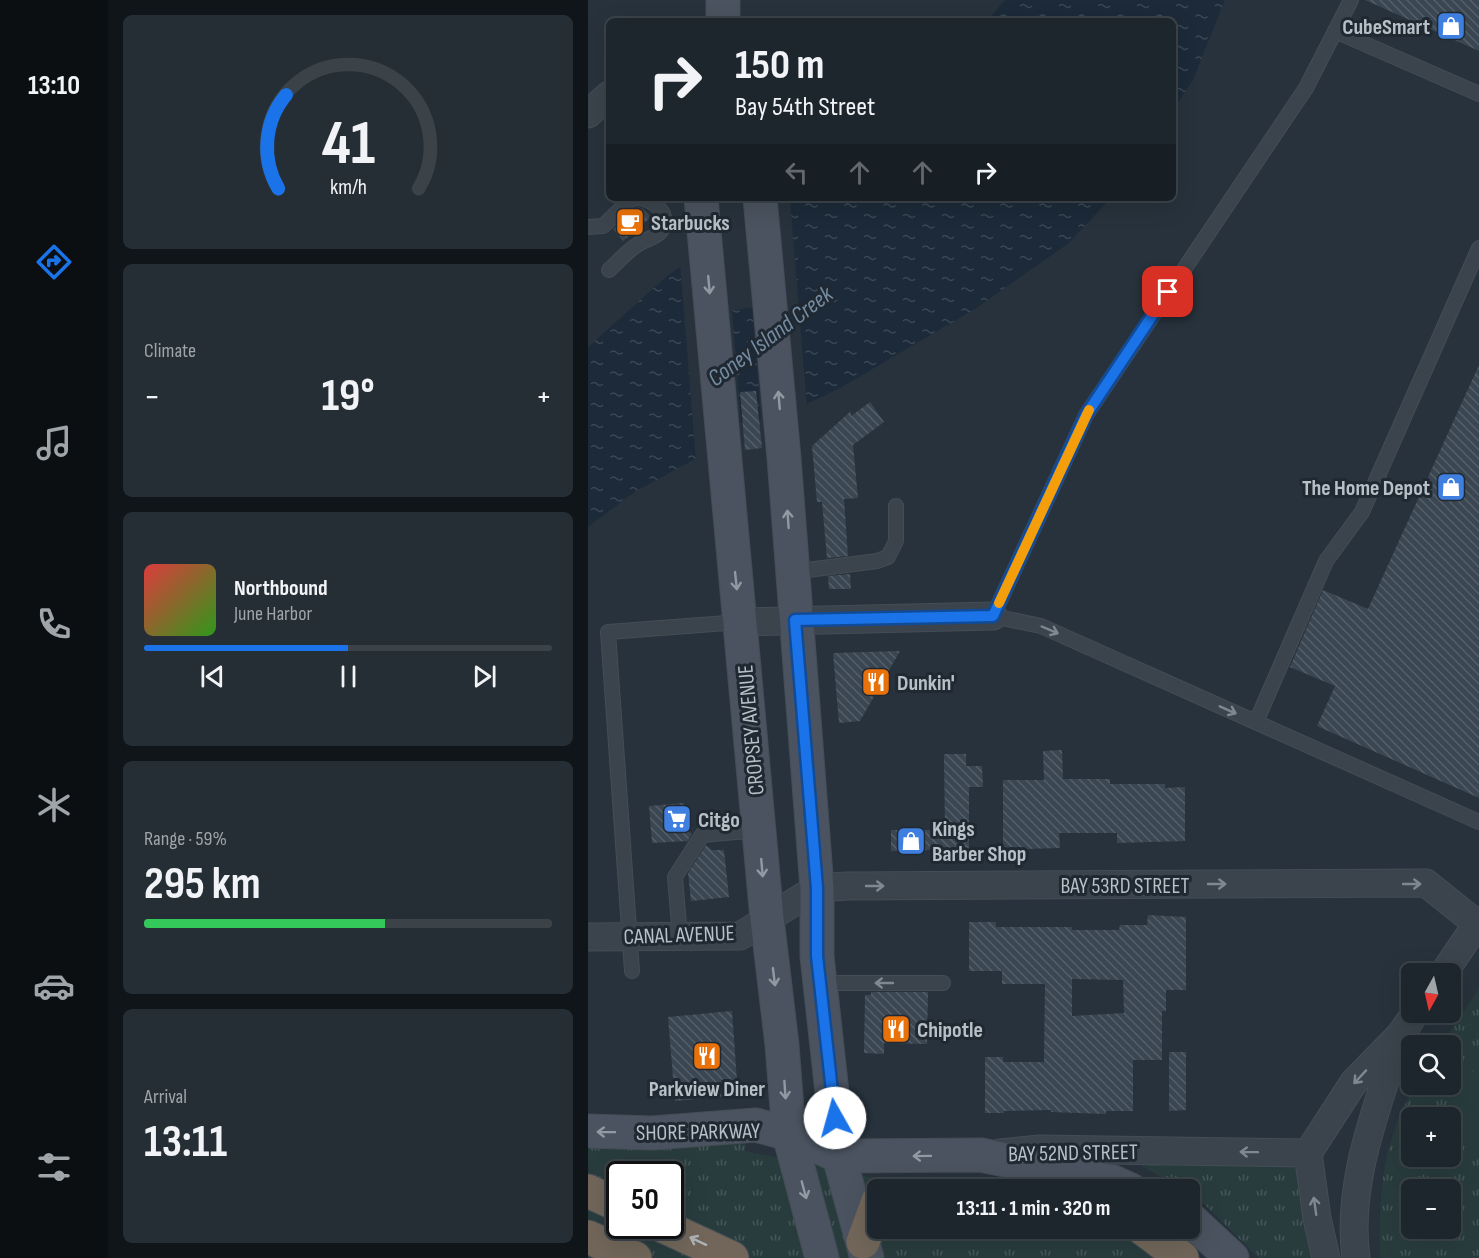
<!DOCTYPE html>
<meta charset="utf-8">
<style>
body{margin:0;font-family:"Sofia Sans Condensed",sans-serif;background:#252e35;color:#f1f3f6;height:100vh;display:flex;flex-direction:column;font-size:22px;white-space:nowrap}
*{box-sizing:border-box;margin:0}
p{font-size:20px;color:#a0a5aa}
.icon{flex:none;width:33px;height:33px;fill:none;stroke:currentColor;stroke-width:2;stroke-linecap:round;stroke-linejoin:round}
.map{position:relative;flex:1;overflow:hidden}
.sheet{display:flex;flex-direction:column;gap:15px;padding:15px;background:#101519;width:480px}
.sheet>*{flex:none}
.top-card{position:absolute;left:18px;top:18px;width:570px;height:183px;border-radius:9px;box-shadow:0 6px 24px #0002,0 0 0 2px #3b4349;background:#1d262d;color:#f1f3f6;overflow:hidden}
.needle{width:39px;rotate:188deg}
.controls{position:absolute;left:813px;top:963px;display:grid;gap:12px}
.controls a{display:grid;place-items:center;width:60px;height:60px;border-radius:9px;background:#1d262d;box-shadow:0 6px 24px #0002,0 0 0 2px #3b4349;font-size:30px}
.speed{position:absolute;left:18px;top:1161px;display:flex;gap:12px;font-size:30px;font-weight:700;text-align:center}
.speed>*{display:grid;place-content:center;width:78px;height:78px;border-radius:50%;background:#1d262d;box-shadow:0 6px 24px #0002,0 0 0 2px #3b4349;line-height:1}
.speed .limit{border:3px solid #111;border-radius:9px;background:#fff;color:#111}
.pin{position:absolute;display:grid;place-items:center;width:51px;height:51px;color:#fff;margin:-26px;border-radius:12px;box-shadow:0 3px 9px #0006}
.me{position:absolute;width:66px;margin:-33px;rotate:353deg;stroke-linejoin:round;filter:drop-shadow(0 0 4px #0008)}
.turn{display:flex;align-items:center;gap:21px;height:126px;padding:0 30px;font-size:27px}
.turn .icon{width:78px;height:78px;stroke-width:2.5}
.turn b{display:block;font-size:42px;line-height:51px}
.lanes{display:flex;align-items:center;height:57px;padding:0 30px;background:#0003;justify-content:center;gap:30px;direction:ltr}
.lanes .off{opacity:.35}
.big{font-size:45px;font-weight:700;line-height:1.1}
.sheet .card{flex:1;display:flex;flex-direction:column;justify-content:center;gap:9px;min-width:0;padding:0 21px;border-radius:9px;background:#252e35}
.sheet .dial{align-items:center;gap:0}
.dial svg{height:156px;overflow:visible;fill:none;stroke:#3b4349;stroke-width:7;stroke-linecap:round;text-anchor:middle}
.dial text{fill:#f1f3f6;stroke:none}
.song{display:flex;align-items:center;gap:18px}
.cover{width:72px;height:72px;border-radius:9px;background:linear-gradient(135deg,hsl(0 70% 55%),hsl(110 70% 35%))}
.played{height:6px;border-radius:3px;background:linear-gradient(90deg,#1a73e8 50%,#3b4349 50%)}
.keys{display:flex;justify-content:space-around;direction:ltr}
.heat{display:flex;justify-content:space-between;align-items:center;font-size:33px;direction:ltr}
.charge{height:9px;border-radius:4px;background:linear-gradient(90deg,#34c759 59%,#3b4349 0)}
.trip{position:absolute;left:279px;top:1179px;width:333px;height:60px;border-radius:9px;background:#1d262d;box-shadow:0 6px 24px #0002,0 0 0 2px #3b4349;font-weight:700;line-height:60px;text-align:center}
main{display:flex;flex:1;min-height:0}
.menu{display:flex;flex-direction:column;width:108px;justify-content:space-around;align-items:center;background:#0c0f12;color:#a0a5aa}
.menu .icon{width:42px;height:42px}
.menu .current{color:#1a73e8}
.menu b{font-size:27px;color:#f1f3f6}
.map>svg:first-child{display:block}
.grass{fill:url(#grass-tufts);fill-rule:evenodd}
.garden{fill:#293c3d}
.water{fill:url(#water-ripples)}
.pier{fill:#27323c;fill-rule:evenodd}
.building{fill:url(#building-back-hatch);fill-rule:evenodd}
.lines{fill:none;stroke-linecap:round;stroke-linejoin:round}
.lane-casing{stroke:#444d56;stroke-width:16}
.street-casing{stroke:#444d56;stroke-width:29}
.secondary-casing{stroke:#444d56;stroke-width:35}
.highway-casing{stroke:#464f57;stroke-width:35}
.lane{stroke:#3b444c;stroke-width:14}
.street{stroke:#3b444c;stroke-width:27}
.secondary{stroke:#4a535f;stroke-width:33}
.highway{stroke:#716659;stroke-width:33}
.oneway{stroke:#9199a3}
.oneway2{stroke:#7f8890}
.oneway3{stroke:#acb2b6}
.route-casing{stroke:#114b97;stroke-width:15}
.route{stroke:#1a73e8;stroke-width:10}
.slow{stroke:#f59e0b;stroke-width:10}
.labels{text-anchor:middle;stroke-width:6;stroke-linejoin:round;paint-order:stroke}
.poi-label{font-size:22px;font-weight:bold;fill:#b7bfc7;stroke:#202932;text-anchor:start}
.street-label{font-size:22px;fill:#b7bfc7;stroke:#202932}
.water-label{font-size:24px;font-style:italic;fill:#748ba2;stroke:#202932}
</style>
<main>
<nav class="menu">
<b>13:10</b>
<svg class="icon current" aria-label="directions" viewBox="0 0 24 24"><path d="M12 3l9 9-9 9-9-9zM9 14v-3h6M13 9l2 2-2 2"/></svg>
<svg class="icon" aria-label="music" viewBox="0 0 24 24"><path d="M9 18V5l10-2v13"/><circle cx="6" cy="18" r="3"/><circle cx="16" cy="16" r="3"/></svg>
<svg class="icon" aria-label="phone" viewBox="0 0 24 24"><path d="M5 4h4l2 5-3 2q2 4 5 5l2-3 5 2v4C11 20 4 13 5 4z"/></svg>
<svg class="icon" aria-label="climate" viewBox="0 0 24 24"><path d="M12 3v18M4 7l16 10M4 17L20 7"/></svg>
<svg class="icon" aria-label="car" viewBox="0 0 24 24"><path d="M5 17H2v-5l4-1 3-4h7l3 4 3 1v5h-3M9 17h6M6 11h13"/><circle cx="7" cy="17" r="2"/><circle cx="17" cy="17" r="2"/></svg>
<svg class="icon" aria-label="filters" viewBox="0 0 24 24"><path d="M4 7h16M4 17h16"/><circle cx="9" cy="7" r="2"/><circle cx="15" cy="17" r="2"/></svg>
</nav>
<section class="sheet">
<div class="card dial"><svg viewBox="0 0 100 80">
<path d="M14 69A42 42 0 1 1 86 69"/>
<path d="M14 69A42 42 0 0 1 18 21" stroke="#1a73e8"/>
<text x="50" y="56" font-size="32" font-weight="700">41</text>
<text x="50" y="72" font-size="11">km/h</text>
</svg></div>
<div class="card"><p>Climate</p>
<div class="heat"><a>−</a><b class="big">19°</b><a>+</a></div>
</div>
<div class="card">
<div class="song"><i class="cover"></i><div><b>Northbound</b><p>June Harbor</p></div></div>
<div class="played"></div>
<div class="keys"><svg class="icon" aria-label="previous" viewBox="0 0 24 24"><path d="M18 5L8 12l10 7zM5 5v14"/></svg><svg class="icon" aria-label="pause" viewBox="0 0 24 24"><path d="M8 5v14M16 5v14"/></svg><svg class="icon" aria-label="next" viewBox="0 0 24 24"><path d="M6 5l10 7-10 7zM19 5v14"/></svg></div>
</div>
<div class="card"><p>Range · 59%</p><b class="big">295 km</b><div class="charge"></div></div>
<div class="card"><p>Arrival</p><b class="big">13:11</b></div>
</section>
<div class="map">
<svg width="891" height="1258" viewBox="0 0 891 1258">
<defs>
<pattern id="grass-tufts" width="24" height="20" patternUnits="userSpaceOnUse" patternTransform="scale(1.5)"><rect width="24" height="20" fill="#293c3d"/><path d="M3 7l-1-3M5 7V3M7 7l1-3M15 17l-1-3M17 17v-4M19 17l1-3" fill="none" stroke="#465658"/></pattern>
<pattern id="water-ripples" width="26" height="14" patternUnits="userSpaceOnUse" patternTransform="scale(1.5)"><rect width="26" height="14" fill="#1c2a39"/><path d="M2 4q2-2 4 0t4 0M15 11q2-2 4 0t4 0" fill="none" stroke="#3b4754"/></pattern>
<pattern id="building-back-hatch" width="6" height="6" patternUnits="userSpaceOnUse" patternTransform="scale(1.5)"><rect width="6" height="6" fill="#3a4652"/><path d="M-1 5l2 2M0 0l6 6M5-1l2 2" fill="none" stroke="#545f69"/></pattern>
</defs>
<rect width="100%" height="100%" fill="#27323c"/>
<!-- grass -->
<g class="grass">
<path d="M891 989V1258H792C791 1213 792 1166 809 1123 814 1110 821 1097 826 1085L862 1084V1046L853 1045ZM824 1118H862V1156H824ZM824 1190H862V1228H824Z"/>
<path d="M0 1127 157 1141V1151L295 1180 437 1181 478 1189 290 1190V1228L574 1229 612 1258H0ZM32 1174H82V1226H32Z"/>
<path d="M697 1163 710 1169 727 1258H671L616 1204 602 1195V1190L593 1189 551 1164Z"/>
</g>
<!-- garden -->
<path class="garden" d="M891 1063V1155L882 1147 860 1108Z"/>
<!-- water -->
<g class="water">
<path d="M417 0H637L605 80 585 110V21H399Z"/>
<path d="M192 198H523L481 243 387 309 252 388 122 451 48 491 0 527V347L79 276Z"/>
</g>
<!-- pier -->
<path class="pier" d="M187 198H202L219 407 108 462 92 264ZM164 308 173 419 153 422 144 310Z"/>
<!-- building -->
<g class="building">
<path d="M777 0H891V51Z"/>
<path d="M51 207 55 209 63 217 35 241 25 229 47 208Z"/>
<path d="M891 365V798L729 726 747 686 702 667 735 590 780 609Z"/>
<path d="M168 391 174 448 157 450 152 392Z"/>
<path d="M282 402 296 422 265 445 270 498 256 499 260 556 239 558 234 502H229L224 446 263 411V416Z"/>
<path d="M262 574 263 589H241L240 576Z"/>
<path d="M312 651 272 721 251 723 245 653Z"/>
<path d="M474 750 475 779H522V784H577V788L597 787V841L529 843V833H471L472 848 437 849V848L415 847V780H456L455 751Z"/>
<path d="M356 754H378V766H394L395 787H381V849L303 851V830H357Z"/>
<path d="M96 803 98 829 104 834 98 843V841L64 843 61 806Z"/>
<path d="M118 845 124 850H136L141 897 103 901 100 873Z"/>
<path d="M560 915 598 917V990H578V1011H574V1060H545V1111H518V1114L463 1112V1110L416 1111V1113H397V1057H415V1062H456L457 984H414V971H381V922H408V927H484V930H531L532 925H559ZM484 979 535 980 536 1013 484 1016Z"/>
<path d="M283 992H340L339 1044 296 1043V1054L276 1053 277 995H283Z"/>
<path d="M144 1011 150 1095 87 1101 80 1017Z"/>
<path d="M581 1052H598V1110L581 1111Z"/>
</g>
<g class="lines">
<!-- lane casing -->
<g class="lane-casing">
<g id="lane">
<path d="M763 0 718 88 498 415 405 616 453 626 891 822"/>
<path d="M747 31 891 94"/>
<path d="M0 227 15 226 43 199 51 198"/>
<path d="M21 270C30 262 39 251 49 245 56 239 67 239 73 231 84 214 66 201 52 198"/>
<path d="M204 572 289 561 300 557 308 541V506"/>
<path d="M668 722 738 561 774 512 891 248"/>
<path d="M92 937 87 877 114 835 171 830"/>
<path d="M44 971 20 632 152 622"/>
<path d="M232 983H355"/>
</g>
</g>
<!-- street casing -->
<g class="street-casing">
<g id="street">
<path d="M0 114 21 95"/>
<path d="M152 622 405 616"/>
<path d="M0 937 152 936 229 888 259 886 838 883 889 924"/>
<path d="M855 974 891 921"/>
<path d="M412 1153 452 1149 720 1153"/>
<path d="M738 1258 729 1218 720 1153 766 1082 812 1035 828 1012"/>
<path d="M768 1258C758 1184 788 1111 810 1041"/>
</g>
</g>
<!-- secondary casing -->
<g class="secondary-casing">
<g id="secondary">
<path d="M135 0V21"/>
<path d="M113 198 179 919 194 1045 201 1134 234 1258"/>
<path d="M172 198 196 458 229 888V956L251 1156 279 1258"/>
<path d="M0 1131 64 1133 168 1125 201 1134 251 1156 393 1155 525 1182 543 1190"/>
<path d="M602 1219 644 1258"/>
</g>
</g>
<!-- highway casing -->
<g class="highway-casing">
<g id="highway">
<path d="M0 1191 32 1206"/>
<path d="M75 1226 144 1258"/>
<path d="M554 1228 594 1258"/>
<path d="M0 1237 47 1258"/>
<path d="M275 1242 290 1201"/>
</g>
</g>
<!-- lane -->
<use href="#lane" class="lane"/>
<!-- street -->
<use href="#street" class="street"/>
<!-- secondary -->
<use href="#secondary" class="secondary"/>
<!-- highway -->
<use href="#highway" class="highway"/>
</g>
<!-- one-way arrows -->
<defs><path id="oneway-shaft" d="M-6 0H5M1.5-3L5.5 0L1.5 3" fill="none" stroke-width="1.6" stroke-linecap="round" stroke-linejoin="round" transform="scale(1.5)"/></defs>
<g class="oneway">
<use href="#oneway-shaft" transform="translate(121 285) rotate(85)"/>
<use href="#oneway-shaft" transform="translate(191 400) rotate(-95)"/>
<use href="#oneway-shaft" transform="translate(200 519) rotate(-94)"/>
<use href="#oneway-shaft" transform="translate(148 581) rotate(84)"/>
<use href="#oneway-shaft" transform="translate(174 868) rotate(85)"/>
<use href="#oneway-shaft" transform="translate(186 977) rotate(83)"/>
<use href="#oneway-shaft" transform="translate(197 1090) rotate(86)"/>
<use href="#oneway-shaft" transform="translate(18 1132) rotate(-179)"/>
<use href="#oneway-shaft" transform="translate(334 1156) rotate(179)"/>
<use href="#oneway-shaft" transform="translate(216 1190) rotate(75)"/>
</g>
<g class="oneway2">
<use href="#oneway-shaft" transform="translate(462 630) rotate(23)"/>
<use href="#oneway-shaft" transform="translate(640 710) rotate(24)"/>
<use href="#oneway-shaft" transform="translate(629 884)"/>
<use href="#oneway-shaft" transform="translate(824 884)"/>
<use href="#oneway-shaft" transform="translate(287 886)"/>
<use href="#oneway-shaft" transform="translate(296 983) rotate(-180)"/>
<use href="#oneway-shaft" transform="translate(772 1077) rotate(133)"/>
<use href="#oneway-shaft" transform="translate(661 1152) rotate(-179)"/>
<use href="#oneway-shaft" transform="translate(727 1206) rotate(-98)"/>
</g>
<use class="oneway3" href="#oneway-shaft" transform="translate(110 1241) rotate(-155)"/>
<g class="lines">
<!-- route casing -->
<g class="route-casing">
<path id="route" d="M247 1118 229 956V888L207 620 405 616 498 415 580 292"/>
</g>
<!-- route -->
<use href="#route" class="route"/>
<!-- slow -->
<path class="slow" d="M411 603 501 410"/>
</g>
<!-- icons -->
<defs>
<g id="shop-square" transform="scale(1.5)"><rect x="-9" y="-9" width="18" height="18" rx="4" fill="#3f7fe0" stroke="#202932"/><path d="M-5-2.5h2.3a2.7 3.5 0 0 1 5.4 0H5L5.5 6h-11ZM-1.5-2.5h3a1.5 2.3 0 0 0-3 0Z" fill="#fff"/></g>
<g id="cafe-square" transform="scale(1.5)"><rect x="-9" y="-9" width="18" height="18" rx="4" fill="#e8710a" stroke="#202932"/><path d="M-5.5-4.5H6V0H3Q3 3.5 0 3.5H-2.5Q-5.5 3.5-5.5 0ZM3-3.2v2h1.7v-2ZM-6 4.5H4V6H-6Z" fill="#fff"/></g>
<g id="restaurant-square" transform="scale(1.5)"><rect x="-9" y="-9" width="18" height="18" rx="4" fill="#e8710a" stroke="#202932"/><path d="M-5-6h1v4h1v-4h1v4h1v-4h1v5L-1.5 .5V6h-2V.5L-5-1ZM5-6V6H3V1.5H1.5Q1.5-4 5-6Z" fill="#fff"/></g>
<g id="supermarket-square" transform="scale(1.5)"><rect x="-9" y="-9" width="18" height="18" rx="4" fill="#3f7fe0" stroke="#202932"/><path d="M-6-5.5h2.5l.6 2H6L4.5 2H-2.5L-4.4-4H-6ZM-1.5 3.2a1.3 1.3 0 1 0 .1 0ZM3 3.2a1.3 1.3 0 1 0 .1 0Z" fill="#fff"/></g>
</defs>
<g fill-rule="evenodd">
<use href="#shop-square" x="863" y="26"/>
<use href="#cafe-square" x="42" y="222"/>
<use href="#shop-square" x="863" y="487"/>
<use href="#restaurant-square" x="288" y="682"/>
<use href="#supermarket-square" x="89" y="819"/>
<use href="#shop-square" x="323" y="841"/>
<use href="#restaurant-square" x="308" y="1029"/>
<use href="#restaurant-square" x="119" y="1056"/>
</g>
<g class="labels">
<!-- poi labels -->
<g class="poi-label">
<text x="842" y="34" text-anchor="end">CubeSmart</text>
<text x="63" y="230">Starbucks</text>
<text x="842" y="495" text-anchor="end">The Home Depot</text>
<text x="309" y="690">Dunkin'</text>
<text x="110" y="827">Citgo</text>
<text x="344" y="836">Kings<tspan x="344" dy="25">Barber Shop</tspan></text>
<text x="329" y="1037">Chipotle</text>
<text x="119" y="1096" text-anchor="middle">Parkview Diner</text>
</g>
<!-- street labels -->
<g class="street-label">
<text transform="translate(162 730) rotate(-95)" y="8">CROPSEY AVENUE</text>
<text x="537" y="893">BAY 53RD STREET</text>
<text transform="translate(91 934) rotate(-2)" y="8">CANAL AVENUE</text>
<text transform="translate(110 1131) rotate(-1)" y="8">SHORE PARKWAY</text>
<text transform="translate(485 1152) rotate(-1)" y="8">BAY 52ND STREET</text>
</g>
<!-- water labels -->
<g class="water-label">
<text transform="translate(182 336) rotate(-37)" y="8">Coney Island Creek</text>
</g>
</g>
</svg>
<div class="controls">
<a><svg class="needle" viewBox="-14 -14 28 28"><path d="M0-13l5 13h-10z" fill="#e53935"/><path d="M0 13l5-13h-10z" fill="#a0a5aa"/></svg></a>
<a><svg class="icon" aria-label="search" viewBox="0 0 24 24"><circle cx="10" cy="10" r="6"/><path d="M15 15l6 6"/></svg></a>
<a>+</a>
<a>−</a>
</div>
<div class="speed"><div class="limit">50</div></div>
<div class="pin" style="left:580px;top:292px;background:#d93025"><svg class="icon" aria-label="arrive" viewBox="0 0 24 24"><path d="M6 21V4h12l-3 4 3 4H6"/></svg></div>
<svg class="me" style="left:247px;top:1118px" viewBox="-20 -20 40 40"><circle r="19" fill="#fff"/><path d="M0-13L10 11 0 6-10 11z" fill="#1a73e8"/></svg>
<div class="trip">13:11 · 1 min · 320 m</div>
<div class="top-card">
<div class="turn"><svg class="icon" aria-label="right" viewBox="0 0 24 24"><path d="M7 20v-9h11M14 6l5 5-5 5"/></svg><div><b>150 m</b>Bay 54th Street</div></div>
<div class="lanes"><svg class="icon off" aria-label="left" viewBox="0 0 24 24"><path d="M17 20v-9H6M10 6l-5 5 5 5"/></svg><svg class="icon off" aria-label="ahead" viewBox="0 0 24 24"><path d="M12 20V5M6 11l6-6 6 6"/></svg><svg class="icon off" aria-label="ahead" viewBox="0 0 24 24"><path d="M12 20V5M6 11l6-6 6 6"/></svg><svg class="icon" aria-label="right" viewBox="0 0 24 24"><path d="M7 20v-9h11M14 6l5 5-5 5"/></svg></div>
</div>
</div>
</main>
